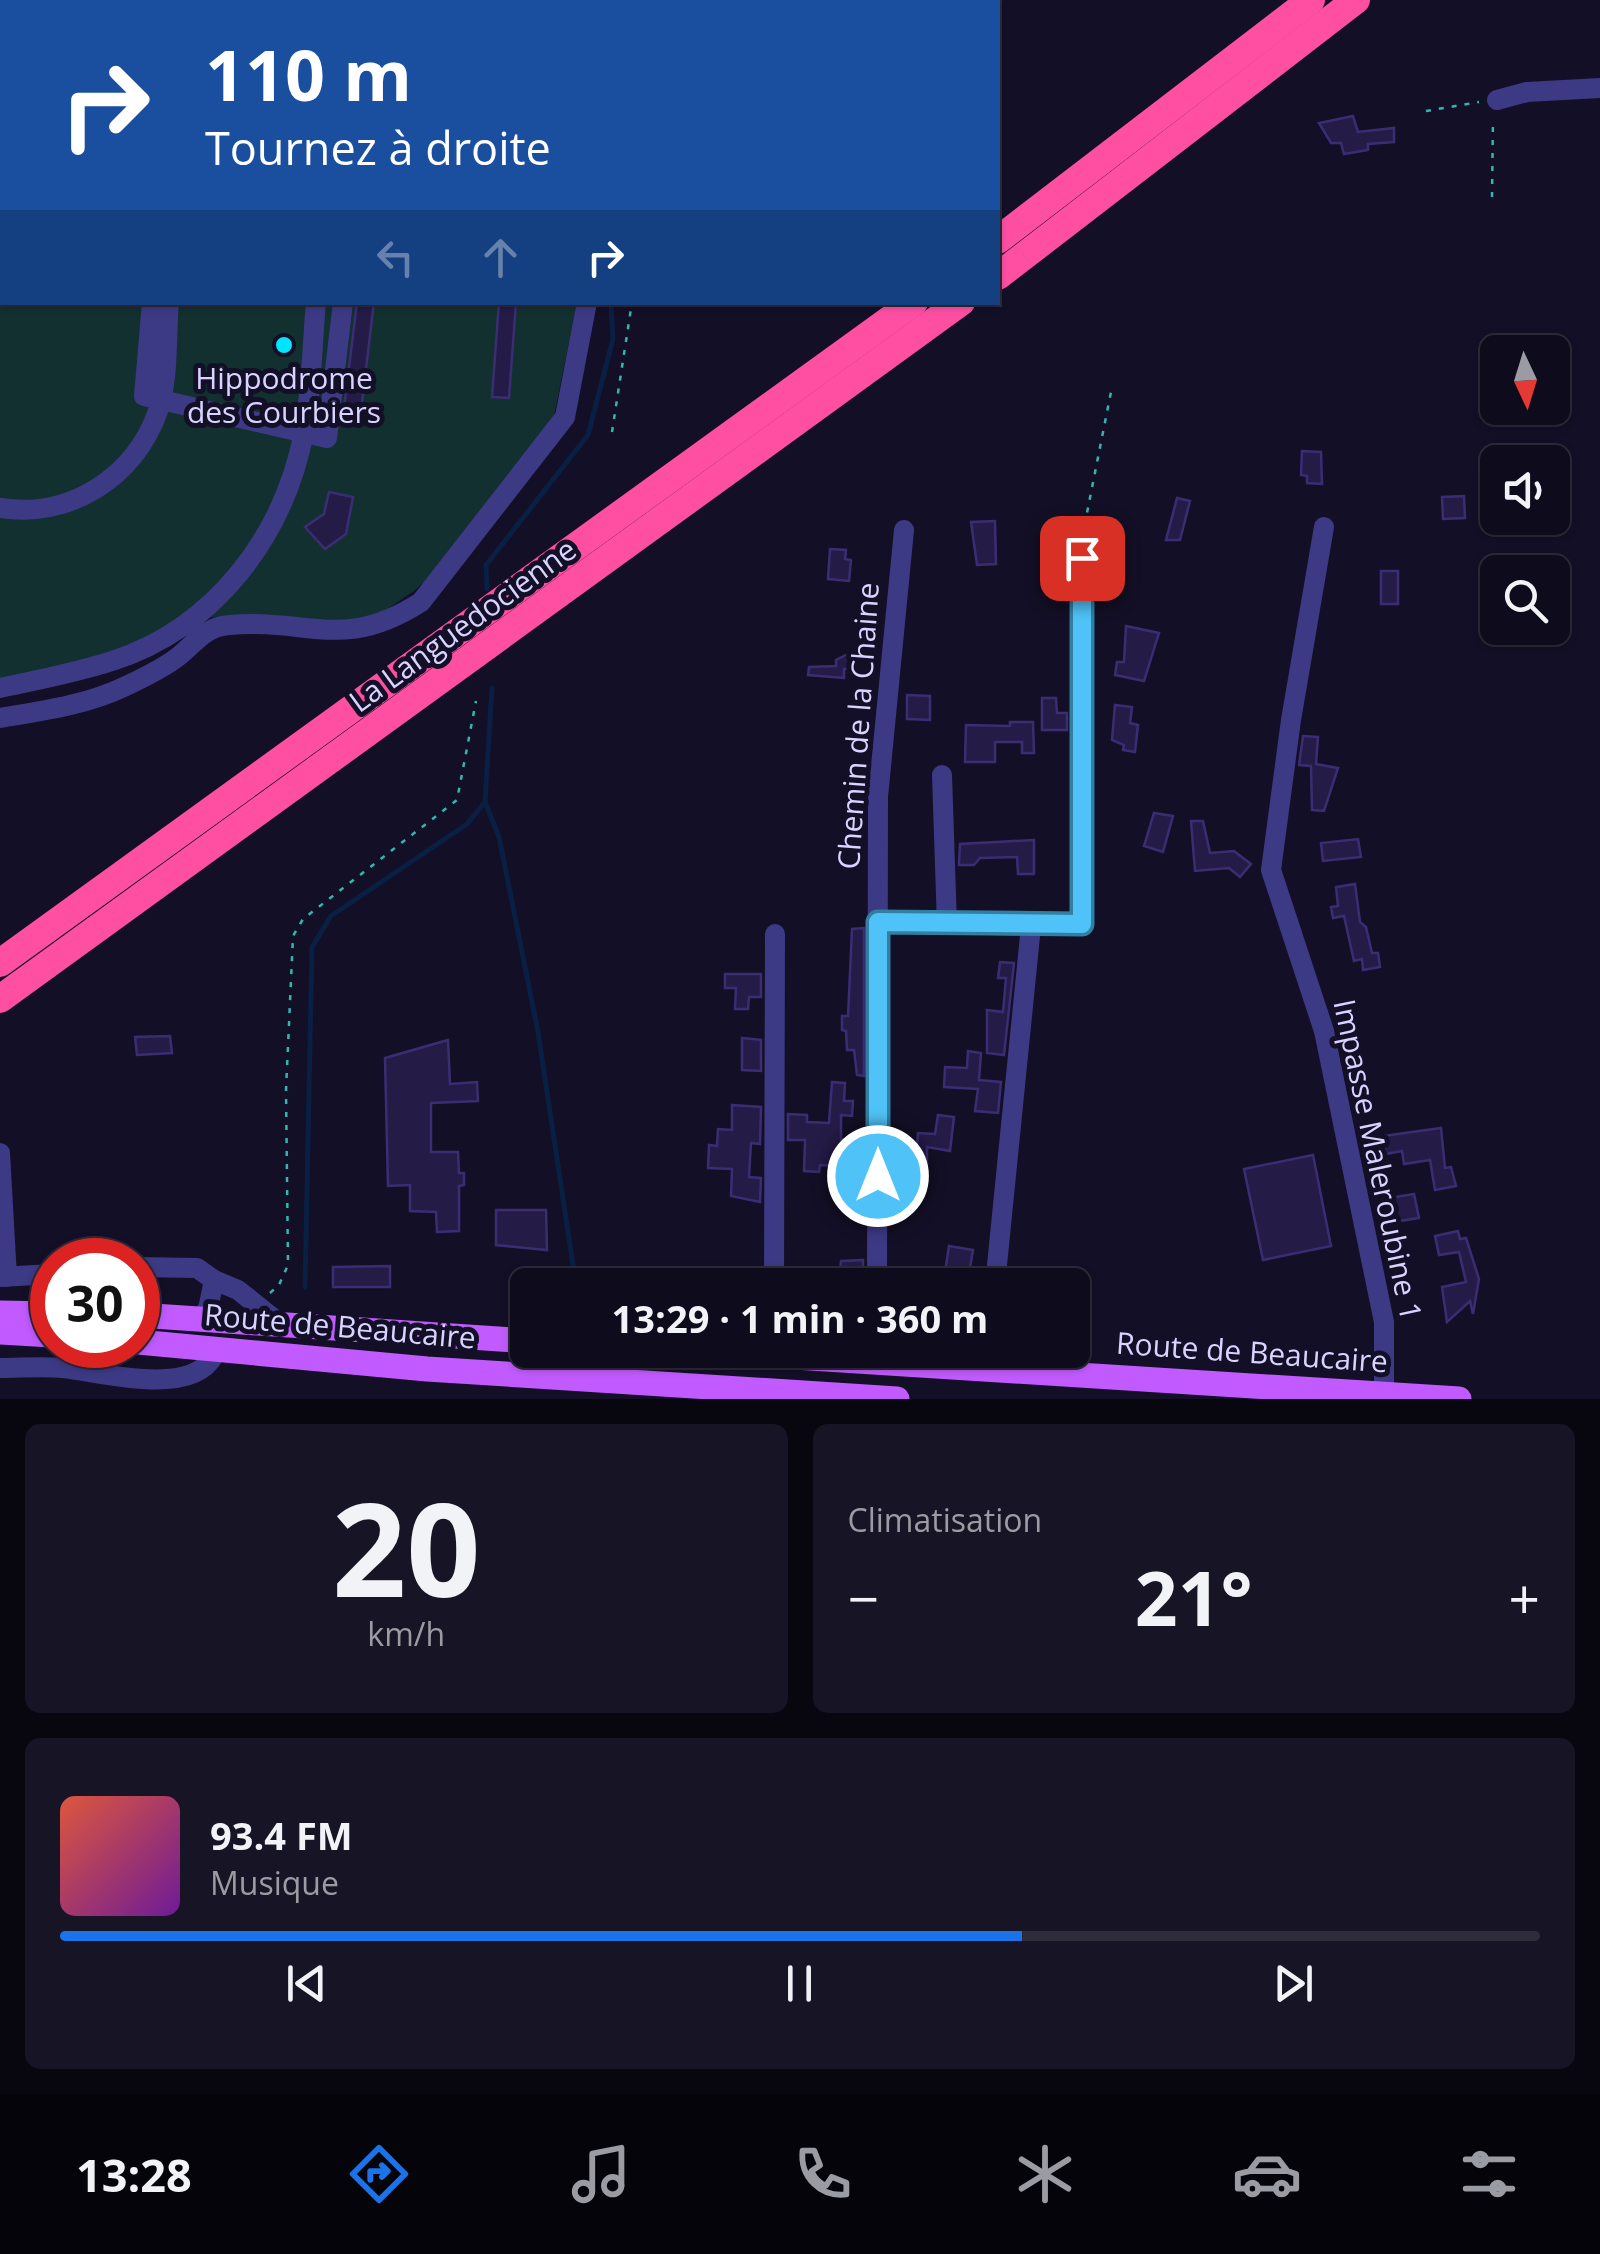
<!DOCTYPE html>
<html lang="fr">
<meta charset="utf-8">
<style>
body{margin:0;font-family:"Open Sans",sans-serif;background:#171425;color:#f1f3f6;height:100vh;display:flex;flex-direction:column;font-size:38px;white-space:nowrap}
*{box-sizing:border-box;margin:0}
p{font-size:32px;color:#9b9ba3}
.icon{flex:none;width:55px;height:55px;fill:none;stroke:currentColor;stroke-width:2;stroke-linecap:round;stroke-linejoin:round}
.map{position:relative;height:1399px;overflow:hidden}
.details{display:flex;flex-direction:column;gap:25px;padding:25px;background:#08060f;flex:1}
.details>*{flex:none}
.hud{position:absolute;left:0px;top:0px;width:1000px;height:305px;box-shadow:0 2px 8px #0004,0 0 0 2px #2e2b3b;background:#1a4fa0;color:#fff;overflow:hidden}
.needle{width:65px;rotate:176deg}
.tools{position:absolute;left:1480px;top:335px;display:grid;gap:20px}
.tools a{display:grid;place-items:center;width:90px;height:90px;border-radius:15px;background:#0e0b1c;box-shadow:0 2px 8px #0004,0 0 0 2px #2e2b3b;font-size:50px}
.speed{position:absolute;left:30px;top:1238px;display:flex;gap:20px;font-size:50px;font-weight:700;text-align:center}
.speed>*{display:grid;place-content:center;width:130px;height:130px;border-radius:50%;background:#0e0b1c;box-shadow:0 2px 8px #0004,0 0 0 2px #2e2b3b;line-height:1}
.speed .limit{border:15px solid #d22;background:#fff;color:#111}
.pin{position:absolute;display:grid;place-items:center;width:85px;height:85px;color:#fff;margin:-42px;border-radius:20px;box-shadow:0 5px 15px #0006}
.me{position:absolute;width:110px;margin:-55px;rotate:0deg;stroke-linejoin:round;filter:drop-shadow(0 0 8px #0008)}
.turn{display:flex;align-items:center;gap:35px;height:210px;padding:0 40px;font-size:45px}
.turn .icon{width:130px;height:130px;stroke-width:2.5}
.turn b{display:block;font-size:70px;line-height:85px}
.lanes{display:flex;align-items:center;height:95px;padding:0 40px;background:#0003;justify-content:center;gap:50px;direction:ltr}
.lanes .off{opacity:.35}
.big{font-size:75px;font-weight:700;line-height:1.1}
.details .widget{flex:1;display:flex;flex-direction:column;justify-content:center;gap:15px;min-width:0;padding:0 35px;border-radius:15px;background:#171425}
.details .dial{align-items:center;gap:0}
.dial b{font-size:130px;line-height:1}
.song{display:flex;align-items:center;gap:30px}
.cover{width:120px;height:120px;border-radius:15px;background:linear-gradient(135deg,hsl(10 70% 55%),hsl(280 70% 35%))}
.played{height:10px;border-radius:5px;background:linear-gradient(90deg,#1a73e8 65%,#2e2b3b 65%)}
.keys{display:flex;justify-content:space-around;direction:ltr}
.heat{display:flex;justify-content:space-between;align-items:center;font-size:55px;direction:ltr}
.details .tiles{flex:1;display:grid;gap:25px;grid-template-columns:1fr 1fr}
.widget:last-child{grid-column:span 2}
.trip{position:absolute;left:510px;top:1268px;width:580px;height:100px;border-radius:15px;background:#0e0b1c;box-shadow:0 2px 8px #0004,0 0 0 2px #2e2b3b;font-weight:700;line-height:100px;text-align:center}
.menu{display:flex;height:160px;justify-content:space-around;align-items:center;background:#06040b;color:#9b9ba3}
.menu .icon{width:70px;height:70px}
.menu .active{color:#1a73e8}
.menu b{font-size:45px;color:#f1f3f6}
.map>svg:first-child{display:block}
.green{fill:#12302f}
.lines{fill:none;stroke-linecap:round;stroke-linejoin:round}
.stream{stroke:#0a1f44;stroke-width:5}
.building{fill:#241b47;stroke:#3b2d73;stroke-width:2.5}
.path{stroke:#2fb8b0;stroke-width:2.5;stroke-dasharray:5 8;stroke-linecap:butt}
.minor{stroke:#3d3a85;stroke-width:20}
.major{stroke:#c25bff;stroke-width:25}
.highway{stroke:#ff4fa3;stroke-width:28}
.route-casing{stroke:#337fa1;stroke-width:25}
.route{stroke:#4fc3f7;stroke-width:18}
.poi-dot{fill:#00e5ff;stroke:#130f26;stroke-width:4}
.labels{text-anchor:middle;stroke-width:10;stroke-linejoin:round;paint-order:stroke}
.poi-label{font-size:30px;fill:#d9d4ff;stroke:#130f26}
.street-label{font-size:30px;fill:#d9d4ff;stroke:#130f26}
</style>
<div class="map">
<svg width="1600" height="1399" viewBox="0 0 1600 1399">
<rect width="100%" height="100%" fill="#130f26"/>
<!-- green -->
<path class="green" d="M0 0H631L2 2V302L577 303 553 421 434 573 414 591 365 624 201 617 0 693Z"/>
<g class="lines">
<!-- stream -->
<g class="stream">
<path d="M669 2V0"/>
<path d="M487 589 486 565 588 435 613 339 611 302"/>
<path d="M485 802 499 837 538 1032 576 1285"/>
<path d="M305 1287 312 947 331 916 467 824 485 802 492 688"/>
</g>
</g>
<!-- building -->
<g class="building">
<path d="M1353 116 1358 132 1394 128V142L1368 144V150L1344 154 1341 143H1331L1319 123Z"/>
<path d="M357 302H374L360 419 343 417Z"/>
<path d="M499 302H516L509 398 492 397Z"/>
<path d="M1302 451 1321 452 1322 484 1307 483V476L1301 475Z"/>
<path d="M329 492 353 497 346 534 325 549 305 527 324 514Z"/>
<path d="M1464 496 1465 518 1443 519 1442 497Z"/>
<path d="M1177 498 1190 501 1180 540H1166Z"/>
<path d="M995 521 996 564 977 565 971 522Z"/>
<path d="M830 549 846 550 845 559 851 560 849 581 828 579Z"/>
<rect x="1381" y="571" width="17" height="33"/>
<path d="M1126 626 1159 633 1144 681 1115 675 1117 662H1124Z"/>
<path d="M850 653 851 669H844V678L808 675 809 667 836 666V660Z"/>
<path d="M907 695 930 696V720L907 719Z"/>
<path d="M1042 698H1056L1057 713H1067V730H1042Z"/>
<path d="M1115 705 1132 707 1130 723 1138 725 1135 752 1123 750 1124 745 1112 740Z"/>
<path d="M1010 722H1033L1034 753H1022V742H995V762H965L966 725 1010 726Z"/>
<path d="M1303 736 1318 737 1316 764 1338 768 1324 811 1312 810 1311 766 1299 765Z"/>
<path d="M1154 813 1173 816 1163 852 1144 846Z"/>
<path d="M1191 821H1203L1210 853 1234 851 1251 864 1240 877 1229 868 1195 871Z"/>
<path d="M1358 839 1361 857 1323 861 1321 843Z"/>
<path d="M1034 840V874H1018L1017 857 980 858 974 865H959L960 844Z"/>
<path d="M1355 884 1360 922 1366 927 1372 953H1378L1380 967 1363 970 1362 959 1354 961 1344 916 1333 918 1331 907 1338 906 1336 887Z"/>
<path d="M864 928V1076L857 1075 854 1050H847L846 1031 842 1030V1016H848L852 929Z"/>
<path d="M1000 962 1014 963 1004 1055 987 1053V1010L1003 1012 1006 978H998Z"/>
<path d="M725 974H761V997H749L748 1009H735L736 988H725Z"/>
<path d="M170 1036 172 1053 137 1055 135 1037Z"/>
<path d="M742 1038 761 1040V1071L742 1070Z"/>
<path d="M448 1040 450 1084 477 1082 478 1101 431 1103V1152H458L459 1173H464V1185L459 1186V1231L437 1232 436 1212 410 1211V1185L388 1186 385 1058Z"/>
<path d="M968 1051 981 1053 979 1080 1001 1082 998 1113 975 1111 978 1089 944 1087 945 1067 967 1068Z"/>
<path d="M832 1082 845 1083 844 1101H853L852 1116 841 1115V1139L857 1140 856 1162H834V1166L820 1165 819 1172 804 1171 805 1140H788V1114L807 1115V1122L829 1123Z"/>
<path d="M732 1105 761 1107 760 1144 751 1143 749 1177 761 1178 760 1202 731 1196 732 1169 708 1168 709 1145 717 1146 718 1129 732 1130Z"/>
<path d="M938 1115 954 1117 950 1151 927 1147V1164H908L909 1144H917L918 1133 935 1134Z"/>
<path d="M1441 1128 1445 1168 1451 1167 1456 1186 1435 1190 1430 1160 1404 1164 1402 1151 1386 1154 1383 1136Z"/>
<path d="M1313 1155 1331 1246 1263 1260 1244 1169Z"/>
<path d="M1414 1194 1419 1218 1394 1222 1389 1198Z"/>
<path d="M496 1210H546L547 1250 496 1245Z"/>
<path d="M1458 1231 1460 1239 1466 1238 1479 1279 1473 1314 1470 1301 1447 1322 1442 1287 1466 1282 1459 1252 1439 1255 1435 1236Z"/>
<path d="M949 1246 973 1250 967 1285H943Z"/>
<path d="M863 1260V1285H839L841 1261Z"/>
<path d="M390 1266V1287H333V1267Z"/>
</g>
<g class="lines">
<!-- path -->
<g class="path">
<path d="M683 2 684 0"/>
<path d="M1426 111 1479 102"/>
<path d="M1492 197 1493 119"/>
<path d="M612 432 632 302"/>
<path d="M1082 538 1112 387"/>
<path d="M270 1293 279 1285 288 1265 286 1090 293 936 303 919 457 800 476 701"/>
</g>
<!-- minor -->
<g class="minor">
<path d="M168 2 169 0"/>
<path d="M189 2V0"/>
<path d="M337 2V0"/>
<path d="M355 2V0"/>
<path d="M642 2V0"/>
<path d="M1497 100 1527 92 1600 88"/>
<path d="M152 302 144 396 327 438 343 302"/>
<path d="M0 508C70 519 135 477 158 411 169 378 166 337 169 302"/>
<path d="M1324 527 1291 720 1271 870 1324 1031 1384 1322V1395"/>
<path d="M0 688C37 680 75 673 112 661 215 628 284 536 304 432 312 390 312 345 316 302"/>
<path d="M0 718C42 711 87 705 126 686 143 678 164 668 179 656 196 642 205 627 229 625 310 618 343 652 421 602L565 417 587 302"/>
<path d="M942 775 947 925"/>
<path d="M878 922 1031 926"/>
<path d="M0 1153 7 1277"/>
<path d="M138 1267 197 1268 214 1280"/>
<path d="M0 1277 52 1274"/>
<path d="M774 1285 775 934"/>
<path d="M877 1285 878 797 904 530"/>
<path d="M995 1285 1031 926 1082 924V558"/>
<path d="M200 1318 208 1309 214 1280 238 1290 278 1322"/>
<path d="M0 1368C21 1368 42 1366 63 1368 112 1374 201 1399 217 1348"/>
</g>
<!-- major -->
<g class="major">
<path d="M0 1313 52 1314"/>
<path d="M138 1315 528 1341"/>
<path d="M0 1332 52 1335"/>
<path d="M138 1342 427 1369 897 1399"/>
<path d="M682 1350 1459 1399"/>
</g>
<!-- highway -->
<g class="highway">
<path d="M998 240 1311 0"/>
<path d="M998 276 1356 0"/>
<path d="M0 963 914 302"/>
<path d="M0 999 961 302"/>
</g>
</g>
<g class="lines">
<!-- route casing -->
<g class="route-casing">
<path id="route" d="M878 1176V922L1082 924V558"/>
</g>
<!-- route -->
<use href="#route" class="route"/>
</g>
<!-- markers -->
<circle class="poi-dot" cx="284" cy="345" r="10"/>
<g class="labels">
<!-- poi labels -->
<g class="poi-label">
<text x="284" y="389">Hippodrome<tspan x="284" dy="34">des Courbiers</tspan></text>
</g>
<!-- street labels -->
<g class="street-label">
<text transform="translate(463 626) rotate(-36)" y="10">La Languedocienne</text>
<text transform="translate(859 726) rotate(-86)" y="10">Chemin de la Chaine</text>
<text transform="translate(1377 1160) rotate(78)" y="10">Impasse Maleroubine 1</text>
<text transform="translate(340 1327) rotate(5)" y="10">Route de Beaucaire</text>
<text transform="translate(1252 1353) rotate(4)" y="10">Route de Beaucaire</text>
</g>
</g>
</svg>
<div class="tools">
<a><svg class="needle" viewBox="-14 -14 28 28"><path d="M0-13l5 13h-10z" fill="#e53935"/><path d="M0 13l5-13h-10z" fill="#9b9ba3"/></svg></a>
<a><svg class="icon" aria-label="sound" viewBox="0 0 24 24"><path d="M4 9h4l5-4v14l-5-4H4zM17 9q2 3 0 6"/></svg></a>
<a><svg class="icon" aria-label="search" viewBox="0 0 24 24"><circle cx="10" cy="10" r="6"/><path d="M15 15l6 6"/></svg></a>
</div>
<div class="speed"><div class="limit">30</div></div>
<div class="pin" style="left:1082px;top:558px;background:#d93025"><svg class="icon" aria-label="arrive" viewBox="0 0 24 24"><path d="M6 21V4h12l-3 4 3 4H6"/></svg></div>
<svg class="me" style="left:878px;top:1176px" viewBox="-20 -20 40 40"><circle r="17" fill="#4fc3f7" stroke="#fff" stroke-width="3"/><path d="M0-11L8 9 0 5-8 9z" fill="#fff"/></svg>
<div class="trip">13:29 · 1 min · 360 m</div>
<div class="hud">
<div class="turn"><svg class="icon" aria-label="right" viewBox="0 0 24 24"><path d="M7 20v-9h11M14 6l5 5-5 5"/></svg><div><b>110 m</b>Tournez à droite</div></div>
<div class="lanes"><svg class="icon off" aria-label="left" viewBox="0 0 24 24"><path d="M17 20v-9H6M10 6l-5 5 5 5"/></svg><svg class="icon off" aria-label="ahead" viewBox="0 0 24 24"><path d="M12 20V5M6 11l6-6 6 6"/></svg><svg class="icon" aria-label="right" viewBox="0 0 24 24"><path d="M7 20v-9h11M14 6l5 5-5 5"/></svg></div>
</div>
</div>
<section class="details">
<div class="tiles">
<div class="widget dial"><b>20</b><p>km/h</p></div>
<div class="widget"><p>Climatisation</p>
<div class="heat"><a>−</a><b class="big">21°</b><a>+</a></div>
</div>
<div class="widget">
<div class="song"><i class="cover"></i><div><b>93.4 FM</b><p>Musique</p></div></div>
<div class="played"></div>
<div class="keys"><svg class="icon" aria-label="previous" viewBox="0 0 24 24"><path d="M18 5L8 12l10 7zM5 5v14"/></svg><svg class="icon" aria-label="pause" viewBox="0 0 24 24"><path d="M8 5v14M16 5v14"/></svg><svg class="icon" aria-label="next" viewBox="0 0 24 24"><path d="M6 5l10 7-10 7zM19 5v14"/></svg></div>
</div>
</div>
</section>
<nav class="menu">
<b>13:28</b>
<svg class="icon active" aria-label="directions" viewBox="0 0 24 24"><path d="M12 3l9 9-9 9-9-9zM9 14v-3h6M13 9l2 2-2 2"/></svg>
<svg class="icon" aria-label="music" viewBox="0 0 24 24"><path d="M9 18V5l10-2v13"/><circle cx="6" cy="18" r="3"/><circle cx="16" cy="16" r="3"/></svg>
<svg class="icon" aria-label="phone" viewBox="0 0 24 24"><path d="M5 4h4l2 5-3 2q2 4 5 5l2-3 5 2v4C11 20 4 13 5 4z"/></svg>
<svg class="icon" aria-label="climate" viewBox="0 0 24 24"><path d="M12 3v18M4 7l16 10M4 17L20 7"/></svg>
<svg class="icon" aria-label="car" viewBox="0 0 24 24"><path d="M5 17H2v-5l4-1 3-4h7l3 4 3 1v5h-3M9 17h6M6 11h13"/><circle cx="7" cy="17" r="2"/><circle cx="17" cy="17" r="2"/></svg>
<svg class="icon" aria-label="filters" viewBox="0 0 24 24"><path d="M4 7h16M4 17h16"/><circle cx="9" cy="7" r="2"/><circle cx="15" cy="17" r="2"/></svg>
</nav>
